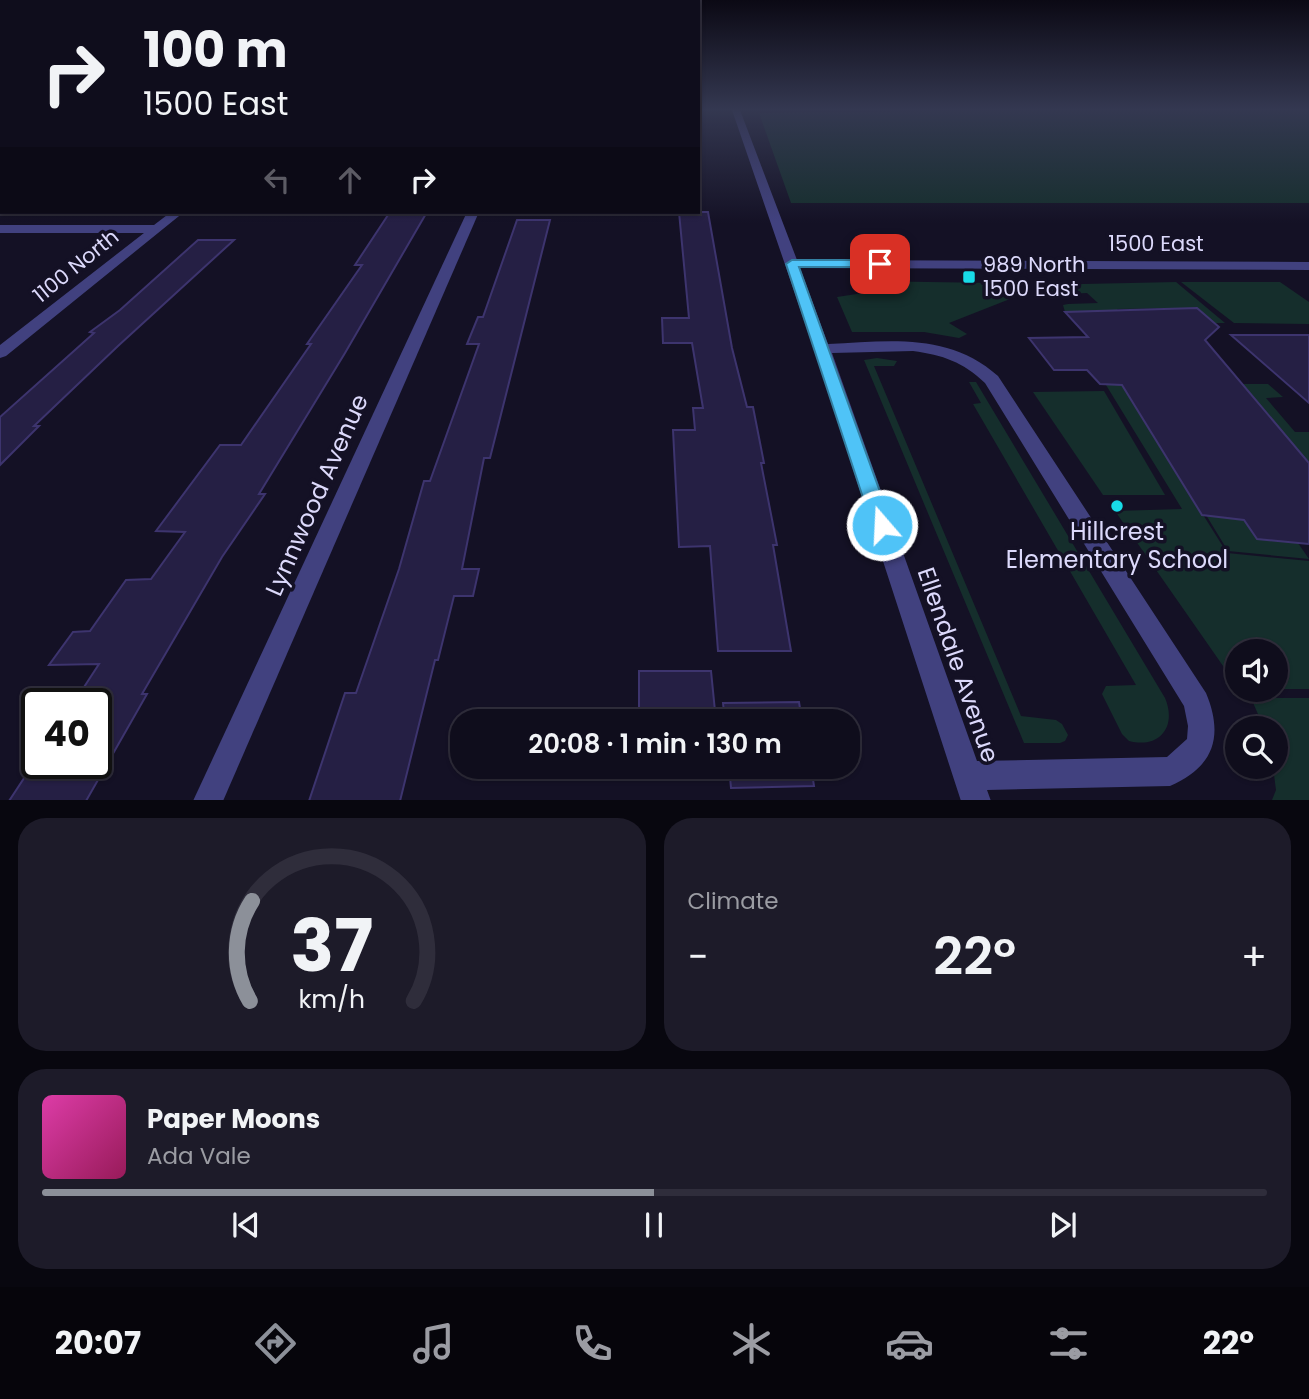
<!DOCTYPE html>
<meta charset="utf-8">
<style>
body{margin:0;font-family:Poppins,sans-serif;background:#1d1b29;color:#f1f3f6;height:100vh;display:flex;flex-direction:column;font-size:26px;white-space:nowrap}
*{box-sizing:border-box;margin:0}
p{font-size:23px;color:#9b9ca3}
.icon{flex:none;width:38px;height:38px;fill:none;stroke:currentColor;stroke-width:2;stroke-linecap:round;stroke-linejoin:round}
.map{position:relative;height:800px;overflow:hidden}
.panel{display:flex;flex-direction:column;gap:18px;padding:18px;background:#08070f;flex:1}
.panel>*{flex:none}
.guide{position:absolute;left:0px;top:0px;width:700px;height:214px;box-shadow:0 2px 5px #0004,0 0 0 2px #2f2d3b;background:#0f0d1c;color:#f1f3f6;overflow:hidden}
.controls{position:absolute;left:1225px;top:639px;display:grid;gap:14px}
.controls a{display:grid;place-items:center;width:63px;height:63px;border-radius:50%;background:#0f0d1c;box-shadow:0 2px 5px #0004,0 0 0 2px #2f2d3b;font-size:35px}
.speed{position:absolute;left:21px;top:688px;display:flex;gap:14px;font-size:35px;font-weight:700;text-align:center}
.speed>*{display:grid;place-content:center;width:91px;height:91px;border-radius:50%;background:#0f0d1c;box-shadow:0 2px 5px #0004,0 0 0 2px #2f2d3b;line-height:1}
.speed .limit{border:4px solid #111;border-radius:10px;background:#fff;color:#111}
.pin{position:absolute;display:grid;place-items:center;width:60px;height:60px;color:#fff;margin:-30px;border-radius:14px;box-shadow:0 4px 10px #0006}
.me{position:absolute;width:77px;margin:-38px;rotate:341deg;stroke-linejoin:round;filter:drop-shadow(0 0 5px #0008)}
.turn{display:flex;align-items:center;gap:24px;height:147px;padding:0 28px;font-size:32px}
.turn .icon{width:91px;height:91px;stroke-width:2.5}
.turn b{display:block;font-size:49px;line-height:60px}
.lanes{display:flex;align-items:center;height:66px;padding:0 28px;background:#0003;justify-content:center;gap:35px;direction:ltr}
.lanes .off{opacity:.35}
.big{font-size:52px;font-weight:600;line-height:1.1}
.panel .tile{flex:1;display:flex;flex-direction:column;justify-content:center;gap:10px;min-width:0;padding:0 24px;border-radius:28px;background:#1d1b29}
.panel .dial{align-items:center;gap:0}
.dial svg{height:182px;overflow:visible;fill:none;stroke:#2f2d3b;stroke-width:7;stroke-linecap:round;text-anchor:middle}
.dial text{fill:#f1f3f6;stroke:none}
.song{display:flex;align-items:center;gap:21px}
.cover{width:84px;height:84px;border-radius:10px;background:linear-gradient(135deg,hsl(320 70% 55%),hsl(330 70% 35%))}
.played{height:7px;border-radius:4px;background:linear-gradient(90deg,#8c9099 50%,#2f2d3b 50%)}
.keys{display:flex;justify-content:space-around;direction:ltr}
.heat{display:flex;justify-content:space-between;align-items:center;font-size:38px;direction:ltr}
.panel .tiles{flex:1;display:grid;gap:18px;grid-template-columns:1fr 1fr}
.tile:last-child{grid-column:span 2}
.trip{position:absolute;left:450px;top:709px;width:410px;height:70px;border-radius:28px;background:#0f0d1c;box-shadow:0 2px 5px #0004,0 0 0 2px #2f2d3b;font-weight:600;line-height:70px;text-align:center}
.tabs{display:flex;height:112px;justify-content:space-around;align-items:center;background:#06050b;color:#9b9ca3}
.tabs .icon{width:49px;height:49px}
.tabs .current{color:#8c9099}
.tabs b{font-size:32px;color:#f1f3f6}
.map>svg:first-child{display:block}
.green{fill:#152e2c}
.building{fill:#251f44;stroke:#3d346e;stroke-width:2}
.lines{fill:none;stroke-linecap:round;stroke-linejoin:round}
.minor{fill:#41417f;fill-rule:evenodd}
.route{fill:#4fc3f7;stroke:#337fa1;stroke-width:2}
.poi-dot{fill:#18dbe8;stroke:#141125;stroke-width:2.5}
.labels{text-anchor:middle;stroke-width:7;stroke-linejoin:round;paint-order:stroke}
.far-street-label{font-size:21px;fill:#dcd9fb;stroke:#141125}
.far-poi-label{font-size:21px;fill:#dcd9fb;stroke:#141125;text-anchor:start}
.street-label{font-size:24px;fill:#dcd9fb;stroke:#141125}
.poi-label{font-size:24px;fill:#dcd9fb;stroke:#141125}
</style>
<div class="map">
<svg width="1309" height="801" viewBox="0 0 1309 801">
<rect width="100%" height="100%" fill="#141125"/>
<!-- green -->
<g class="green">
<path d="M1036 110H1309V203H791L759 113Z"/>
<path d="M864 281 994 283C1005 284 1013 285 1015 297L949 323 967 334 959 338 924 332H852L837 297 863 293Z"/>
<path d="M1176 282 1225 323H1214L1196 308 1117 309 1124 318 1096 311 1065 312 1063 305 1068 304 1098 303 1087 293C1071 293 1048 298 1037 285Z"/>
<path d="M1181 282H1280L1309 302V324L1234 323Z"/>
<path d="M877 358 897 361 894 366H874L1021 716 1056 720 1062 724 1068 735 1065 741 1060 743H1024L864 360Z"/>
<path d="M969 382H976L1165 698C1177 726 1160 749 1129 741L1122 734 1102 694 1106 686 1136 685 973 404 981 403Z"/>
<path d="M1242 384H1268L1283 397 1266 398 1295 432H1309V463Z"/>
<path d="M1106 385H1122L1227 553 1309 561V689H1276V651H1237V686L1115 511 1182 509Z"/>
<path d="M1104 391 1165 495H1103L1033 392Z"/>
<path d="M1206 515 1244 520 1257 539 1298 543 1309 559 1228 551Z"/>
<path d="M1251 698H1309V800H1272L1276 790 1273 767 1276 766V728H1264Z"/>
</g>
<!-- building -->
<g class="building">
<path d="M390 212H427L345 353 259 494H265L222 557 142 694H147L86 801H9L34 763H96V704H73L99 664 49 665 73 632 90 631 126 580 151 579 185 532 156 531 220 445H241L311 344H307L362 265H355Z"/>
<path d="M679 212H708L732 348 747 407H753L764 463H761L777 545H773L791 651H718L710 546 679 547 673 430H695L693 408H703L692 343H663L662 318H689Z"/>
<path d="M517 220H550L490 458H484L462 569H479L473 596H454L438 660H435L400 801H309L345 693H356L399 569 424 481H430L479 344H467L478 317H483Z"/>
<path d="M198 240H234L118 346 34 426H39L0 465V417L94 333 90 332 120 310Z"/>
<path d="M1197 308 1219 327 1205 340 1309 463V544L1257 539 1244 520 1202 515 1122 385 1100 384 1087 370H1054L1029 338 1088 337 1065 312Z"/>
<path d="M1231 335H1309V403Z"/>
<path d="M639 671H711L716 721H639Z"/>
<path d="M799 702 802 721H725L723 703Z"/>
<path d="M729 766H811L814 786 731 788Z"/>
</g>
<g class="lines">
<!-- minor -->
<g class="minor">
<path d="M732 110H740L797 260 1309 262V270L800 268 828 344C889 341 949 332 998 376L1206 693C1224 736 1214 767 1170 786L987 790 991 801H961L814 349ZM913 351C943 355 963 362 985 383L1184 706 1188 726 1187 739 1167 757 977 761 832 353Z"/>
<path d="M0 169H2L0 176Z"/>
<path d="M171 212H184L6 356 0 358V345L144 233H0V225H154Z"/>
<path d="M467 212H479L223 801H193Z"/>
</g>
</g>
<!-- sky -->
<linearGradient id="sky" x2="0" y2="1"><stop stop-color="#0b0914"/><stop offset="0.49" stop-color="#343851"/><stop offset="1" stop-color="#343851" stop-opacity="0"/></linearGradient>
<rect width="1309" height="223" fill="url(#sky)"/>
<!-- route -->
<path class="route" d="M880 260 885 262V267H799L892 525 889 530 882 532 875 530 872 525 786 264 792 260Z"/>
<!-- markers -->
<g class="poi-dot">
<rect x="962" y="270" width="14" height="14" rx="3.5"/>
<circle cx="1117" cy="506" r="7"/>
</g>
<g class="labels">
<!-- far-street labels -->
<g class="far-street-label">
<text x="1156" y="251">1500 East</text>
<text transform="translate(76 266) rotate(-39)" y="7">1100 North</text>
</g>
<!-- far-poi labels -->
<g class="far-poi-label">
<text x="983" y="272">989 North<tspan x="983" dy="24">1500 East</tspan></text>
</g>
<!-- street labels -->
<g class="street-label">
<text transform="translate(317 495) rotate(-66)" y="8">Lynnwood Avenue</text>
<text transform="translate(958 665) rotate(71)" y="8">Ellendale Avenue</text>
</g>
<!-- poi labels -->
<g class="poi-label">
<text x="1117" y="540">Hillcrest<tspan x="1117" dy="28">Elementary School</tspan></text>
</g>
</g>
</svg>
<div class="controls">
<a><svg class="icon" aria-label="sound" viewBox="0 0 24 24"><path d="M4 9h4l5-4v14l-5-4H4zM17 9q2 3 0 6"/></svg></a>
<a><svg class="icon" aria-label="search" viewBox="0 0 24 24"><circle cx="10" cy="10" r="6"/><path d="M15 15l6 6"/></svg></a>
</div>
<div class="speed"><div class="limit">40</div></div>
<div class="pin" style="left:880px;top:264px;background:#d93025"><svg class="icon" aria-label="arrive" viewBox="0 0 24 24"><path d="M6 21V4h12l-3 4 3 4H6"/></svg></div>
<svg class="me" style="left:882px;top:525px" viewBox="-20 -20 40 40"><circle r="17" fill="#4fc3f7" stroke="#fff" stroke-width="3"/><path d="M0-11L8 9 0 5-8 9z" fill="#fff"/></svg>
<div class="trip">20:08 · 1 min · 130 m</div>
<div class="guide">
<div class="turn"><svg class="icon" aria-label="right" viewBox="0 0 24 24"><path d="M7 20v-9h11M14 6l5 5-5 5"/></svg><div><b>100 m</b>1500 East</div></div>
<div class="lanes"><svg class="icon off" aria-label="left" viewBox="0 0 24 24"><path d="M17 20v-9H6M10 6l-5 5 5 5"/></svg><svg class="icon off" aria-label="ahead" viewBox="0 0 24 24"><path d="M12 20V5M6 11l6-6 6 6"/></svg><svg class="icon" aria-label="right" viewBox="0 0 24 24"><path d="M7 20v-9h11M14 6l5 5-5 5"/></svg></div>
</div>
</div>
<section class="panel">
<div class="tiles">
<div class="tile dial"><svg viewBox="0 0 100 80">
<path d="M14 69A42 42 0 1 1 86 69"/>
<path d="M14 69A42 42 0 0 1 15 25" stroke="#8c9099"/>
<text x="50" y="56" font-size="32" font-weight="700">37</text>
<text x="50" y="72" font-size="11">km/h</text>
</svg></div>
<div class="tile"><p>Climate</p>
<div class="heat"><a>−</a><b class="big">22°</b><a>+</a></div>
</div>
<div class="tile">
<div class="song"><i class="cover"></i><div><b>Paper Moons</b><p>Ada Vale</p></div></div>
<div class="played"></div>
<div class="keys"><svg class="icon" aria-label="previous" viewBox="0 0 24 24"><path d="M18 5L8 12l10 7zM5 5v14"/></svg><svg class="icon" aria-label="pause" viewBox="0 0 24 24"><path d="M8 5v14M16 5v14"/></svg><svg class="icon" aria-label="next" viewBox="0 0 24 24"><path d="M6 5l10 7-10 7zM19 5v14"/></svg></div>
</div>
</div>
</section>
<nav class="tabs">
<b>20:07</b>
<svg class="icon current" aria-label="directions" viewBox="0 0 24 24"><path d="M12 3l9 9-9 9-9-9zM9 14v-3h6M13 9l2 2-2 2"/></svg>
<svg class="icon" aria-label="music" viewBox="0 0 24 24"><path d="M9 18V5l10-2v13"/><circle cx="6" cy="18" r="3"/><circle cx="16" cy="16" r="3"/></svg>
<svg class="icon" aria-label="phone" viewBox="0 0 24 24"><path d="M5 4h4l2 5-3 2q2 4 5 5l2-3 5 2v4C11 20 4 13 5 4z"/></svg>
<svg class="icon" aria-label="climate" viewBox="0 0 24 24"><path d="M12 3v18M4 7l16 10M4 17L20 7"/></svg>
<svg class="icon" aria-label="car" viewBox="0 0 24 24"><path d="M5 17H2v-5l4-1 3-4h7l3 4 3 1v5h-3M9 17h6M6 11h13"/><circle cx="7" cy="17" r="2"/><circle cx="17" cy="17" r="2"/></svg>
<svg class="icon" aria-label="filters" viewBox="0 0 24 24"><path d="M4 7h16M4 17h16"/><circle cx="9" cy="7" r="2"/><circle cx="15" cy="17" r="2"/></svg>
<b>22°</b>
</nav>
